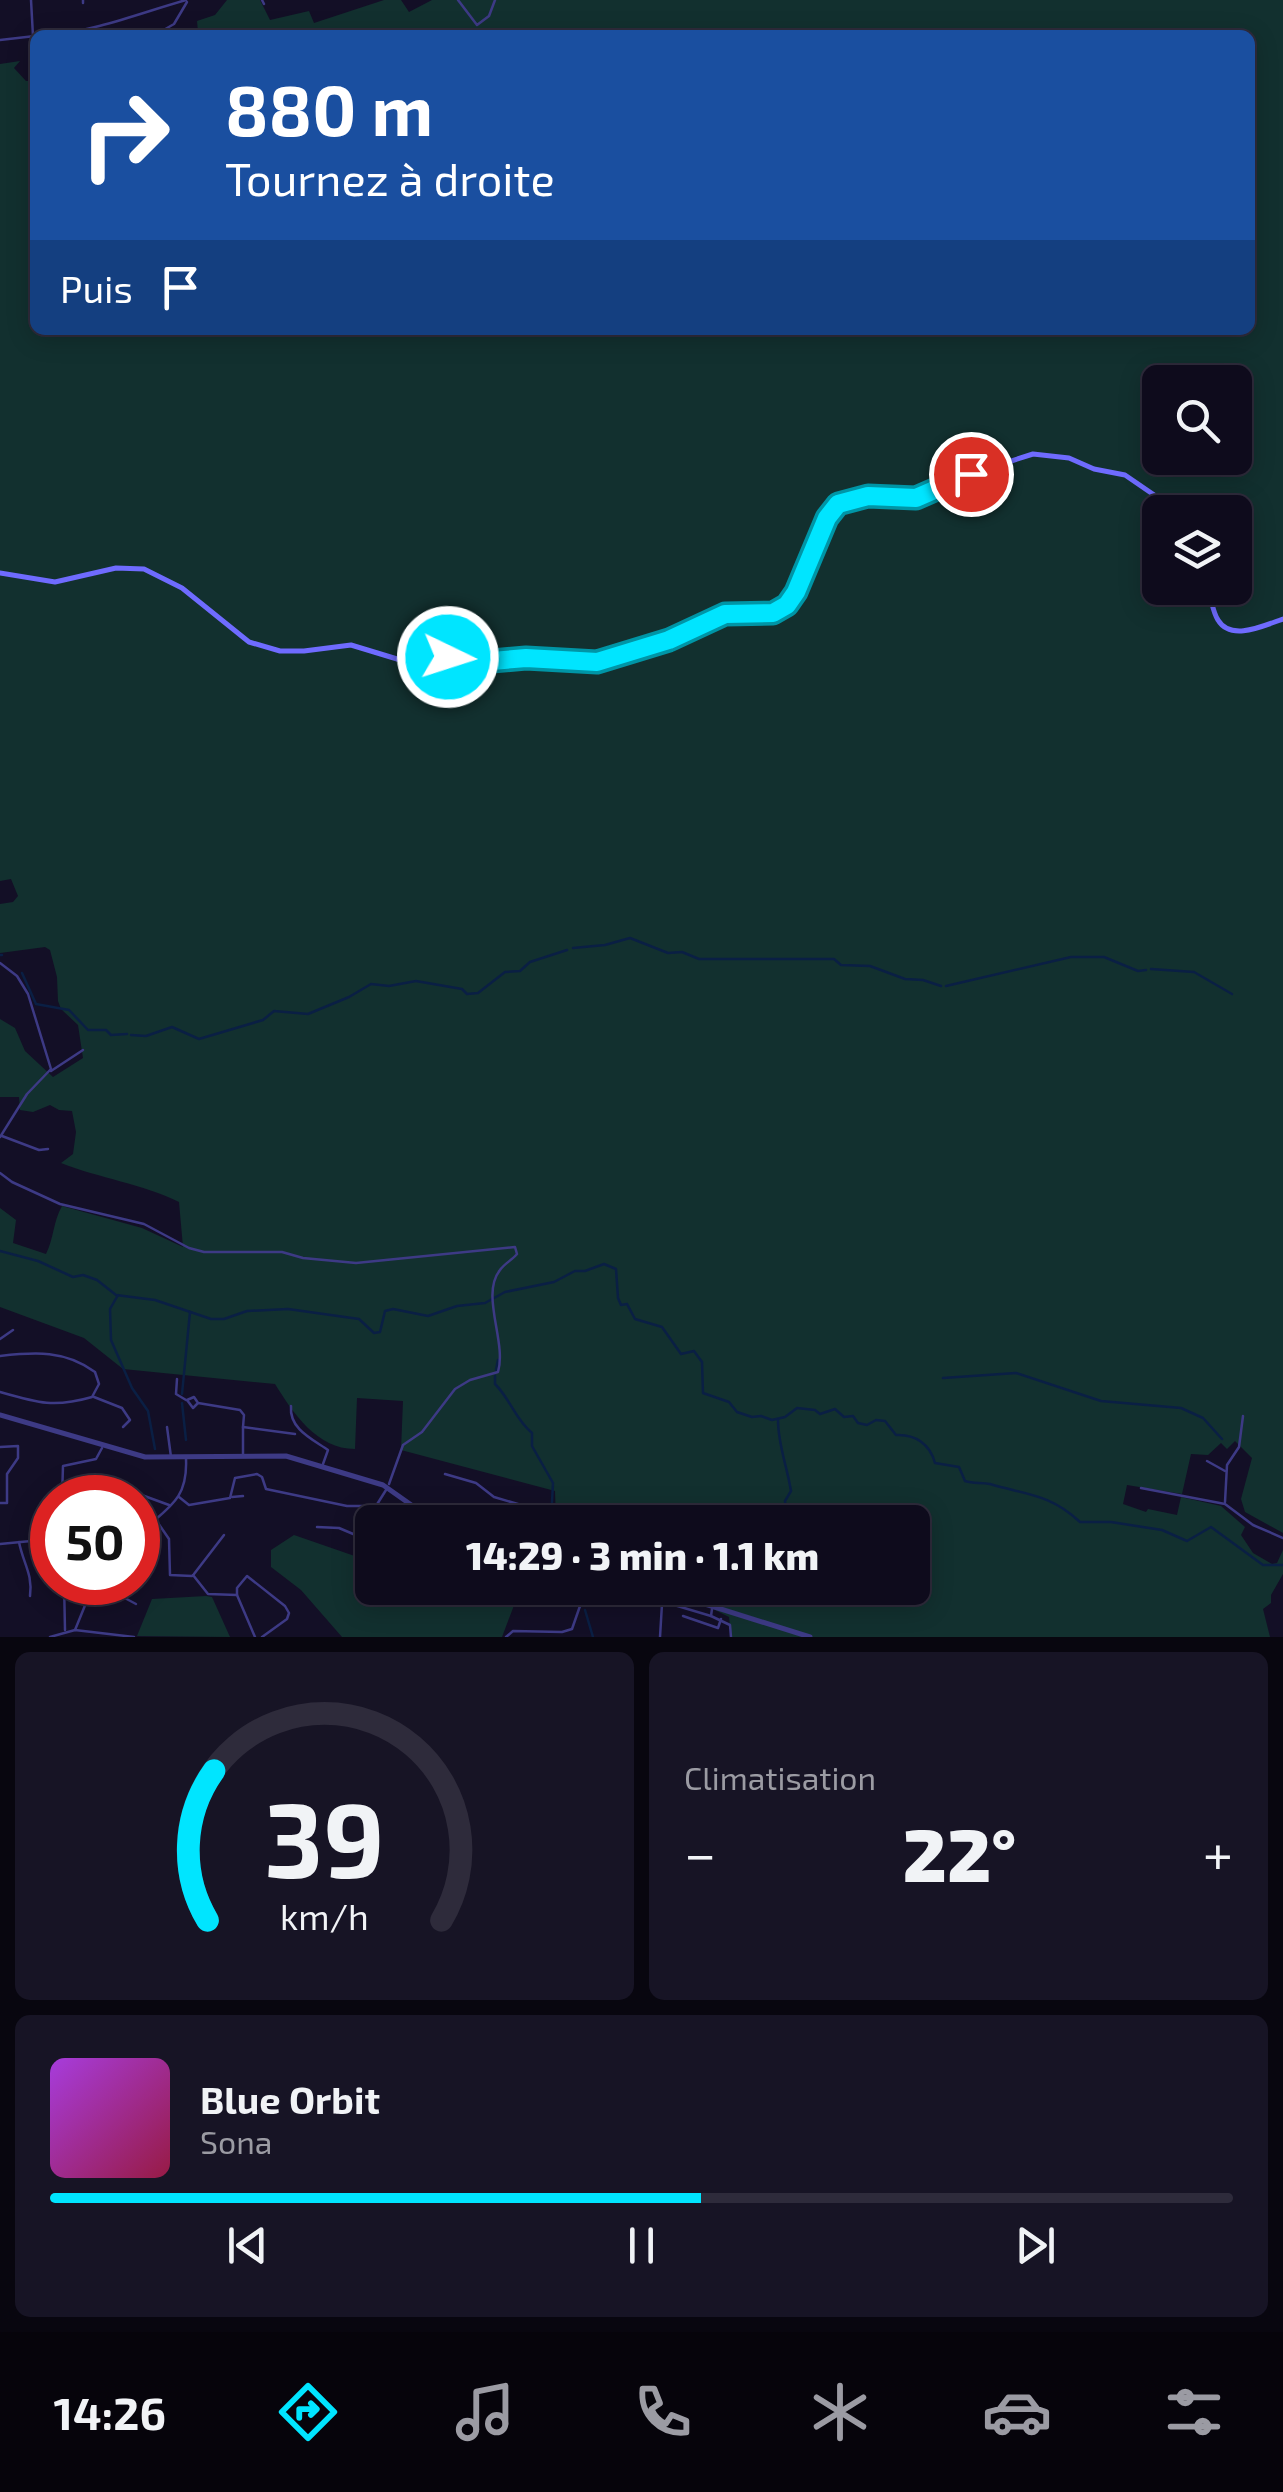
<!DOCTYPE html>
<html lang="fr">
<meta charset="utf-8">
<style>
body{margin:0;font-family:"Exo 2",sans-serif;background:#171425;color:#f1f3f6;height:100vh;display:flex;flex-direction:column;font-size:38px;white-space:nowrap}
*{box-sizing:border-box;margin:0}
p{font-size:32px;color:#9b9ba3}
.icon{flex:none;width:55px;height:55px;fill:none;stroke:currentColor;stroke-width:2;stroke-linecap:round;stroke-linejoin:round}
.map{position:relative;height:1637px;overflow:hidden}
.details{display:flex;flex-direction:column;gap:15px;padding:15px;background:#08060f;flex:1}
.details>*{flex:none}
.banner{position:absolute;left:30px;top:30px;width:1225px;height:305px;border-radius:15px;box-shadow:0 5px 25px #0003,0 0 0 2px #2e2b3b;background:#1a4fa0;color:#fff;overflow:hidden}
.buttons{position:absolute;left:1142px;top:365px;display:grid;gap:20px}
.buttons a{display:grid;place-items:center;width:110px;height:110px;border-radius:15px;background:#0e0b1c;box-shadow:0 5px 25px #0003,0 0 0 2px #2e2b3b;font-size:50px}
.speed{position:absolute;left:30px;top:1475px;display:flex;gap:20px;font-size:50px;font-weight:700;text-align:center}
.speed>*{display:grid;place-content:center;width:130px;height:130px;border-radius:50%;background:#0e0b1c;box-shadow:0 5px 25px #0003,0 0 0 2px #2e2b3b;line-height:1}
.speed .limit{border:15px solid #d22;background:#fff;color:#111}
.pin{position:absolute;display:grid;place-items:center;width:85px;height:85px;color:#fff;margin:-42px;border:5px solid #fff;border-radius:50%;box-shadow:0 2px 10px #0007}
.me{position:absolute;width:110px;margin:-55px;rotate:94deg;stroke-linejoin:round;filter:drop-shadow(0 0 8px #0008)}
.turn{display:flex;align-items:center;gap:35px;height:210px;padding:0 30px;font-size:45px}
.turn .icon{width:130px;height:130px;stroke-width:2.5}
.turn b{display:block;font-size:70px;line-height:85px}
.then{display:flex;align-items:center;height:95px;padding:0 30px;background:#0003;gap:20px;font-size:38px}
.big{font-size:75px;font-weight:800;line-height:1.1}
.details .widget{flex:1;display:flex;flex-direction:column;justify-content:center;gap:15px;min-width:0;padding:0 35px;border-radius:15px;background:#171425}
.details .dial{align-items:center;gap:0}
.dial svg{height:260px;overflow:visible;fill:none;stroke:#2e2b3b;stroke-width:7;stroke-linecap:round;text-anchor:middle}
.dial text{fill:#f1f3f6;stroke:none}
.song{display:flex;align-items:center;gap:30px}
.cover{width:120px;height:120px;border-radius:15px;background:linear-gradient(135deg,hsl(280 70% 55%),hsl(340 70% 35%))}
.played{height:10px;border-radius:5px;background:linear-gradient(90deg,#00e5ff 55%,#2e2b3b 55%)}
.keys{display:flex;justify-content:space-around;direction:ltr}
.heat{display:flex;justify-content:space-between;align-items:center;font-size:55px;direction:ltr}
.details .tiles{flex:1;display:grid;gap:15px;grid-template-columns:1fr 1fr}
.widget:last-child{grid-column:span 2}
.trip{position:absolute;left:355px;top:1505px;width:575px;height:100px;border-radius:15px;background:#0e0b1c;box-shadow:0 5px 25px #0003,0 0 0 2px #2e2b3b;font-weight:800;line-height:100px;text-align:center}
.tab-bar{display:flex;height:160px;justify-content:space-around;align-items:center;background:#06040b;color:#9b9ba3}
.tab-bar .icon{width:70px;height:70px}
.tab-bar .active{color:#00e5ff}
.tab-bar b{font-size:45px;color:#f1f3f6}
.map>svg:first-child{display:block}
.green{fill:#12302f;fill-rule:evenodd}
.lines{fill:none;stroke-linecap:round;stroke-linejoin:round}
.stream{stroke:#0a1f44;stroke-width:2.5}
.minor{stroke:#3d3a85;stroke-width:2.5}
.tertiary{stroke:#3d3a85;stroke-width:5}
.secondary{stroke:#6f6bff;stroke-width:5}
.route-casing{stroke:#0095a6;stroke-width:25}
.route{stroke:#00e5ff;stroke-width:18}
</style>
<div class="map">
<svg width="1283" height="1637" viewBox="0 0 1283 1637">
<rect width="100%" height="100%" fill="#130f26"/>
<!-- green -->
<g class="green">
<path d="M227 0H260L270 20 309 11 314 23 384 0H401L409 12 432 0H1283V1533L1245 1512 1241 1499 1252 1458 1235 1441 1227 1449 1221 1443 1208 1455 1191 1454 1182 1494 1127 1485 1123 1504 1146 1512 1148 1509 1177 1515 1181 1497 1221 1506 1245 1527 1241 1535 1253 1553 1272 1564 1277 1563 1283 1550V1574L1271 1595V1603L1263 1609 1270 1637H731L729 1617 685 1595 686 1588H912V1522L556 1521 555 1491 401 1450 403 1401 357 1398 355 1449C317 1449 293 1413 275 1384L123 1369 84 1338 0 1307V1208L16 1220 13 1243 46 1254C54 1238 53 1222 62 1206L142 1228 183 1247 179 1202C143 1184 99 1178 61 1163L73 1154 76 1132 72 1111 59 1110 50 1105 33 1112 20 1110 19 1097H0V1019L15 1028 25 1051 53 1077 83 1058 78 1025 61 1009 58 1001 57 977 50 950 45 947 0 953V904L13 902 18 896 11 879 0 881V64L20 61 14 68 26 81H35V330H1250V35H188L198 32 197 21 215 15ZM1160 382H1235V458H1160ZM1160 512H1235V588H1160Z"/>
<path d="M294 1535 372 1562V1588H463L516 1600 502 1637H342L301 1590 271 1567V1550Z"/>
<path d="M206 1596 212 1597 230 1637 137 1636 152 1599Z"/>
</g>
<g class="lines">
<!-- stream -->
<g class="stream">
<path d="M573 948 605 945 630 938 668 953 682 952 699 959H834L841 965 870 966 905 979 923 980 941 986"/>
<path d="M0 955H2"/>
<path d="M1151 969 1194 972 1232 994"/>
<path d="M22 973 36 1004 69 1010 88 1030H106L111 1035 127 1034"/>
<path d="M946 986 1071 957H1104L1138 971 1146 970"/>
<path d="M131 1035 146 1036 172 1027 199 1039 263 1020 274 1011 308 1014 349 997 371 984 389 986 416 981 462 989 467 994 478 993 505 972 520 971 530 962 567 950"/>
<path d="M0 1251 38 1261 73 1277 83 1275 97 1280 116 1295 155 1300 211 1319H224L247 1311 288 1309 359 1319 374 1333 380 1332 385 1311 393 1309 428 1316 457 1306 485 1303 505 1292 554 1282 575 1271H585L604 1264 616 1269 618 1298 621 1305 627 1304 635 1319 662 1327 681 1354 694 1351 702 1362 703 1393 729 1402 737 1412 752 1417 761 1416 772 1420 785 1417 797 1408 815 1410 820 1414 835 1409 844 1417 853 1416 858 1423 867 1425 876 1420 885 1421 896 1435C915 1434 930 1444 935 1463L959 1467 965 1481C974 1484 981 1482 990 1484 1027 1495 1050 1494 1080 1522H1111L1162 1530 1187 1541 1211 1527 1263 1565H1283"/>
<path d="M118 1295 110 1309 111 1340 132 1388 148 1411 155 1449"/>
<path d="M496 1370 498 1360"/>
<path d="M495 1376V1384C511 1400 515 1419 532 1433V1446L553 1483 551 1521"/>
<path d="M943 1378 1016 1373 1101 1401 1181 1408 1203 1418 1222 1439"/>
<path d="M182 1394 190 1312"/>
<path d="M182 1403 186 1440"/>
<path d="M778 1420C778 1445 787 1466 791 1491L785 1501 786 1511 812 1522"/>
<path d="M575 1588 581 1601"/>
<path d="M585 1610 593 1637"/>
</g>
<!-- minor -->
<g class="minor">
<path d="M31 0 33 36"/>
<path d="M83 0V3"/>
<path d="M262 0 264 4"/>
<path d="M458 0 477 25 489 16 495 0"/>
<path d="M48 35C96 31 140 13 186 0"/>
<path d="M155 35 174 24 187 2"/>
<path d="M0 40 35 36"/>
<path d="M0 963 17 976 28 994 51 1069 27 1094 0 1137"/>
<path d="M51 1071 83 1050"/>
<path d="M2 1136 39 1150 48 1149"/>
<path d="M0 1173 12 1182 60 1204 144 1224 189 1248 204 1252H282L303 1258 356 1263 515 1247 517 1254C512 1260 504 1264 500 1270 480 1295 507 1342 498 1372L470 1380 455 1389 422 1432 403 1445 389 1484"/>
<path d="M0 1339 13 1330"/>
<path d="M0 1356C35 1352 65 1350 95 1372L99 1384 92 1397C54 1408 38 1403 0 1392"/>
<path d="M177 1379 176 1394 186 1400"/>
<path d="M94 1397 122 1408 130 1420 123 1427"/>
<path d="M198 1403 193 1408 187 1400 194 1397 198 1403 240 1410 244 1415 243 1427"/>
<path d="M291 1406C289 1429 312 1439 328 1450L323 1464"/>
<path d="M167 1427 171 1457"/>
<path d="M0 1447 18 1446V1458L7 1474V1503H0"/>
<path d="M243 1454V1427L295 1434"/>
<path d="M1207 1461 1225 1471"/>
<path d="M445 1474 476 1483 494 1497 528 1507 530 1516 523 1522"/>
<path d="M62 1483 117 1486 169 1505"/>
<path d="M1141 1488 1225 1504 1253 1525 1283 1538"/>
<path d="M179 1497 189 1505 230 1498 235 1478 257 1474 262 1477 266 1489 347 1506H376L386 1490"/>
<path d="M232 1497 243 1496"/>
<path d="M62 1498 63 1466 96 1459 102 1448"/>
<path d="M1225 1502 1227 1465 1239 1447 1243 1416"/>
<path d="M156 1520 169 1539 170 1575 192 1576"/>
<path d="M452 1521 455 1507 467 1506"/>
<path d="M317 1527 339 1528 372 1542"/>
<path d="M138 1535C166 1508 188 1502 186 1459"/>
<path d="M19 1542C23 1563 33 1574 30 1596"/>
<path d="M0 1544 52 1539"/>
<path d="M194 1574 224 1535"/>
<path d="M193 1575 208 1594 237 1595 255 1637"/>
<path d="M64 1582 65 1630"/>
<path d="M112 1584 121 1596 136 1604"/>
<path d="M237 1595V1588L247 1576 285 1606 289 1613 287 1619 262 1637"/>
<path d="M550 1597 567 1599 569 1588"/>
<path d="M646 1604 664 1602 711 1616"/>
<path d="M580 1606 595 1593 627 1588"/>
<path d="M712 1609 711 1616 730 1625 731 1637"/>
<path d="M683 1616 718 1628 721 1619"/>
<path d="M75 1630 86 1603 111 1582"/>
<path d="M50 1637 75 1630 134 1637"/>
<path d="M506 1637 513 1631 562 1632 572 1629 580 1606 570 1595"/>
<path d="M660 1637 662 1604"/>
</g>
<!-- tertiary -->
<g class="tertiary">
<path d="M0 1415 145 1457 286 1456 383 1485 417 1509 451 1522"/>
<path d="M654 1588 810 1637"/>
</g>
<!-- secondary -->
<g class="secondary">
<path d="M0 573 55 582 116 568 144 569 182 588 249 642 280 651H304L351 645 407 662 455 657 591 662 664 642 725 614 765 615 781 609 801 583 829 513 839 504 860 497H920L964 476 1033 454 1069 458 1094 469 1125 475 1179 512"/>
<path d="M1207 588C1212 598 1212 611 1218 620 1231 642 1265 625 1283 619"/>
</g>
</g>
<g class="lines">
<!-- route casing -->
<g class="route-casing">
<path id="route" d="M448 657 492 661 526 658 597 662 669 640 725 614 773 613 787 605 796 592 827 518 838 504 868 496 916 498 971 474"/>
</g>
<!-- route -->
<use href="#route" class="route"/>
</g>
</svg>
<div class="buttons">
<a><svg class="icon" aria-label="search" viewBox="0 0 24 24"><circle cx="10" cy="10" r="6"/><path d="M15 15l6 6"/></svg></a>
<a><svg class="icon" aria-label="layers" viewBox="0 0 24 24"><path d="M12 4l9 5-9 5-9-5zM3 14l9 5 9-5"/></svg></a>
</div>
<div class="speed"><div class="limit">50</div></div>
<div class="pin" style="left:971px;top:474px;background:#d93025"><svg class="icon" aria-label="arrive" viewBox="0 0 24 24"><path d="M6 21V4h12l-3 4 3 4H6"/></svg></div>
<svg class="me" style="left:448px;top:657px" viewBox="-20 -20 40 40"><circle r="17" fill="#00e5ff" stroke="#fff" stroke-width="3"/><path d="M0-11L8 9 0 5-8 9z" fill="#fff"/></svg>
<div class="trip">14:29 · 3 min · 1.1 km</div>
<div class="banner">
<div class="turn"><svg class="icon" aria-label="right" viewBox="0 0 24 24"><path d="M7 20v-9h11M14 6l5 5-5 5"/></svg><div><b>880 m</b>Tournez à droite</div></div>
<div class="then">Puis<svg class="icon" aria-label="arrive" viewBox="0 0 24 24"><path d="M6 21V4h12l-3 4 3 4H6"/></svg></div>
</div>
</div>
<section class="details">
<div class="tiles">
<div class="widget dial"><svg viewBox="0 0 100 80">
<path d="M14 69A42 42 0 1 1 86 69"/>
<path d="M14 69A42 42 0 0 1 16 23" stroke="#00e5ff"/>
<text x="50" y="56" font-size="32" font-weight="700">39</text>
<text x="50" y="72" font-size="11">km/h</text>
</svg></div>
<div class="widget"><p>Climatisation</p>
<div class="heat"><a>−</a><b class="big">22°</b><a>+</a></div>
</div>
<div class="widget">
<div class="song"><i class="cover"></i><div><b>Blue Orbit</b><p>Sona</p></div></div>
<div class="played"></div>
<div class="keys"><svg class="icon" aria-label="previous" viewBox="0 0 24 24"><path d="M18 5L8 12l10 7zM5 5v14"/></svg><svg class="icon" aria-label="pause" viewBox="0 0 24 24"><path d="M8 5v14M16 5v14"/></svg><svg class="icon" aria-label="next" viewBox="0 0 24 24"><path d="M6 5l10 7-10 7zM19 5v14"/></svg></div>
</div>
</div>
</section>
<nav class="tab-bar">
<b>14:26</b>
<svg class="icon active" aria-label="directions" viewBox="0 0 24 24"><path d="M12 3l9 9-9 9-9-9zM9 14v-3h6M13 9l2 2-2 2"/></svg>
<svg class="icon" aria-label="music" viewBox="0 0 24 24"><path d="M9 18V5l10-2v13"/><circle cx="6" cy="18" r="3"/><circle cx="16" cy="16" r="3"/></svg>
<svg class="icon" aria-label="phone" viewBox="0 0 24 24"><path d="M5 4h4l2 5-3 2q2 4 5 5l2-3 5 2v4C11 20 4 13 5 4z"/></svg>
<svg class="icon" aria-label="climate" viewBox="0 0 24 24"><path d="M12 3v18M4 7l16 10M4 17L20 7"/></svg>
<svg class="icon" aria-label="car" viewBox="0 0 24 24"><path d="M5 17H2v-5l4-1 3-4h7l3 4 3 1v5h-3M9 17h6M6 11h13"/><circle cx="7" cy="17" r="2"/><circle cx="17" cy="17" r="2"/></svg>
<svg class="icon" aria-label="filters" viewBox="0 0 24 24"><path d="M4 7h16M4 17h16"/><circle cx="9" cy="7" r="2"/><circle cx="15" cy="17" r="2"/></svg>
</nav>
